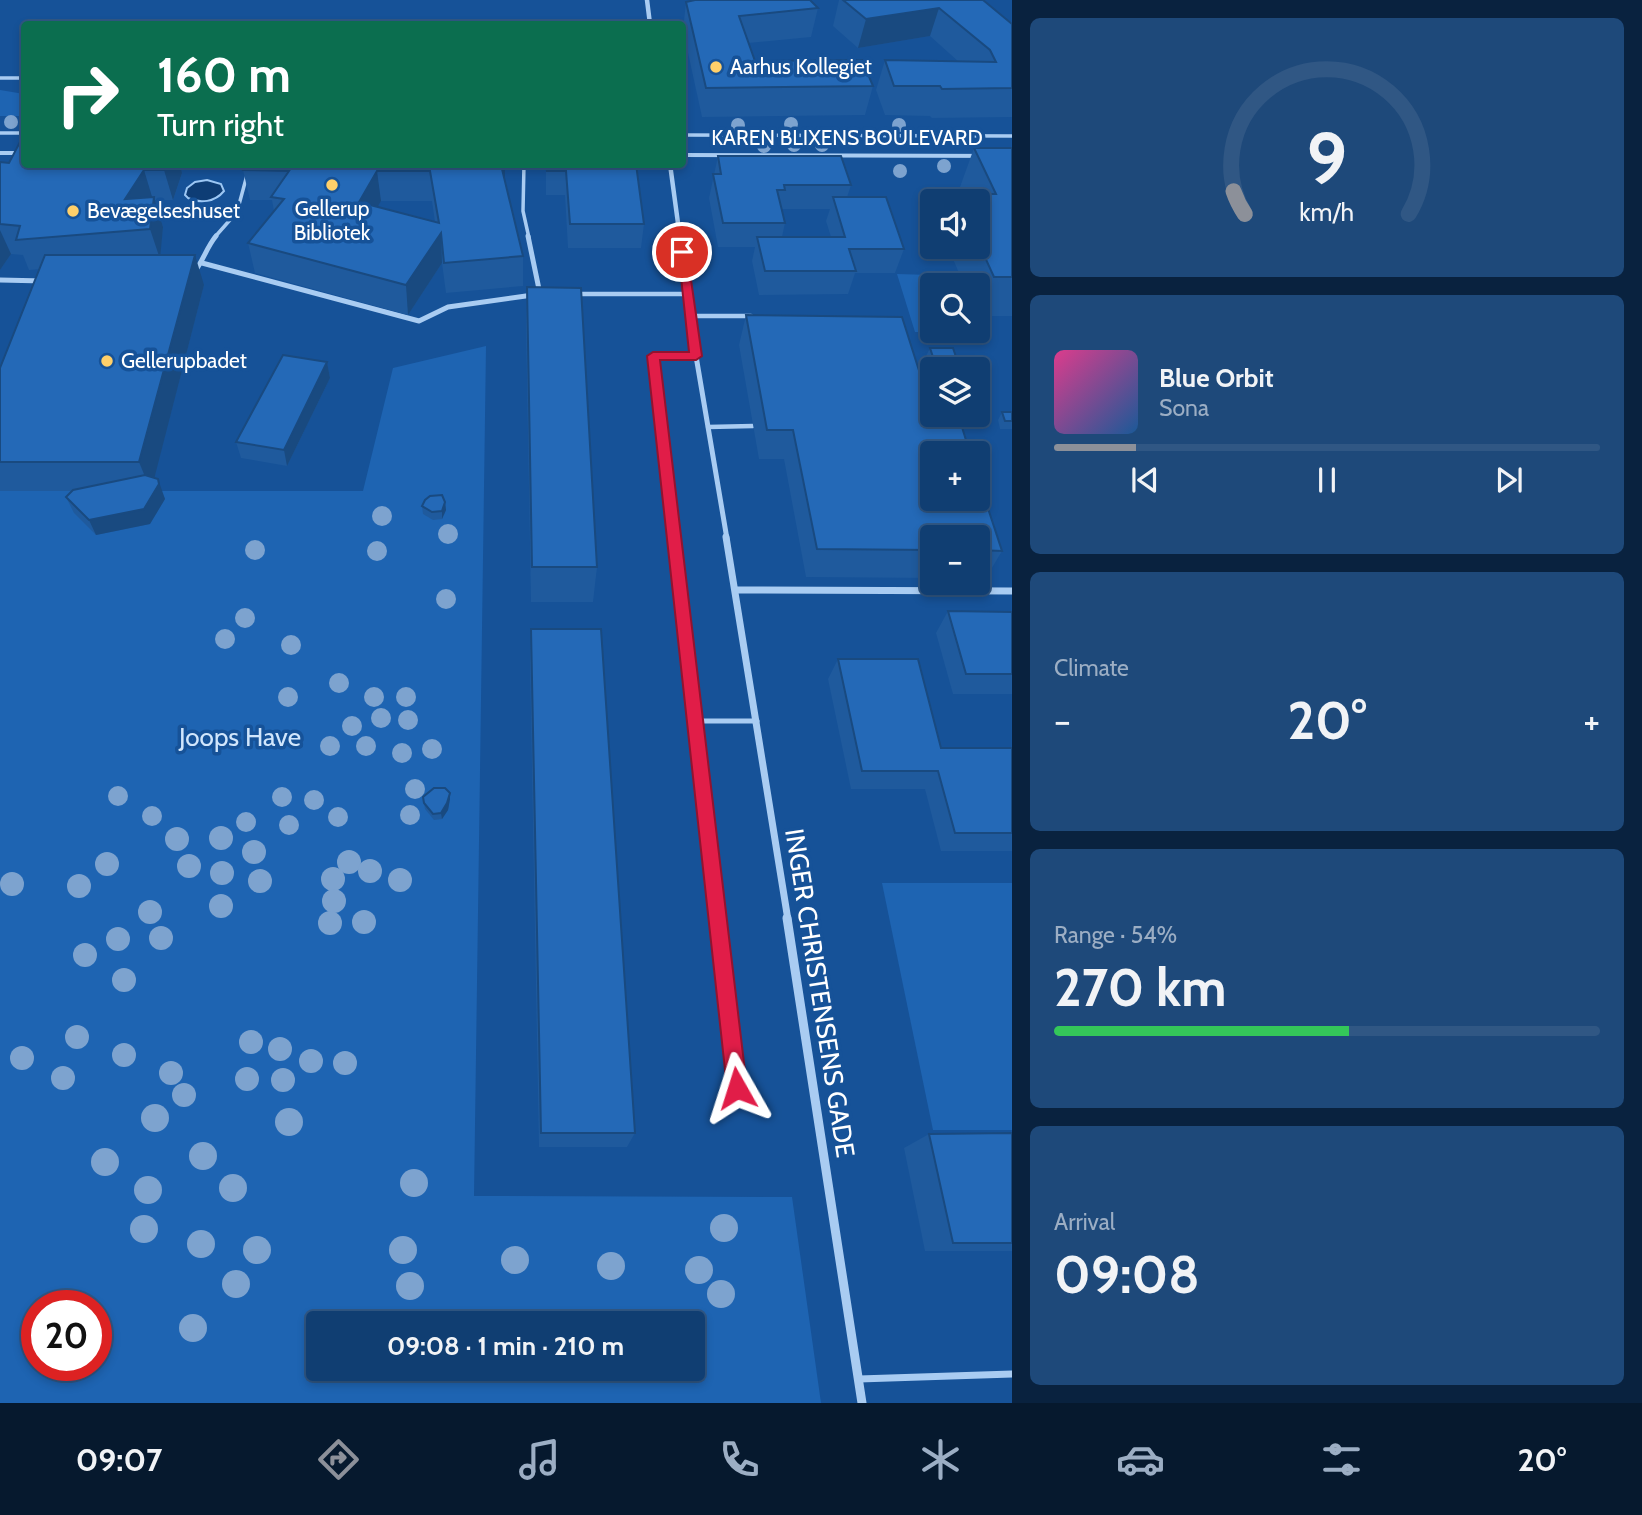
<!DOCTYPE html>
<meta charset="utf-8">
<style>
body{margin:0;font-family:Cabin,sans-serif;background:#1e497a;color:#f1f3f6;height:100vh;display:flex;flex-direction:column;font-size:26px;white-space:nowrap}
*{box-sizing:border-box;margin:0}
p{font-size:23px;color:#9caec4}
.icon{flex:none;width:38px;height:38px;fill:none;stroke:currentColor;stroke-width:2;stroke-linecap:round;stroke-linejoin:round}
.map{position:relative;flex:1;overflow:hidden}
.drawer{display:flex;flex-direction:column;gap:18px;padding:18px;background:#09223f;width:630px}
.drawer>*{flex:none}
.hud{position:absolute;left:21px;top:21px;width:665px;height:147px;border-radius:7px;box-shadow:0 4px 10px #0003,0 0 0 2px #305784;background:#0b6e4f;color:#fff;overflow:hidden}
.fabs{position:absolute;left:920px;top:189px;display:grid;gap:14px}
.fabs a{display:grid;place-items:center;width:70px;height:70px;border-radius:7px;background:#103e72;box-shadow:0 4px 10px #0003,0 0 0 2px #305784;font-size:35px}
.speed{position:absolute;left:21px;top:1290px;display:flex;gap:14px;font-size:35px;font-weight:700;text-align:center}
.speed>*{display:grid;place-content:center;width:91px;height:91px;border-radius:50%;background:#103e72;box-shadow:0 4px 10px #0003,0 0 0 2px #305784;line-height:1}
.speed .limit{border:10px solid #d22;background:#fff;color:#111}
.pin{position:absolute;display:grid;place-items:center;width:60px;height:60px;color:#fff;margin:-30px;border:4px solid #fff;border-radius:50%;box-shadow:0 2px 7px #0007}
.me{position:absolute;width:77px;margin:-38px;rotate:354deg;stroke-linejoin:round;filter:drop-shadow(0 0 5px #0008)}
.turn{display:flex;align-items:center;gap:24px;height:147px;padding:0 21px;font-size:32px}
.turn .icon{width:91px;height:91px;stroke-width:2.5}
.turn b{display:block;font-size:49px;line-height:60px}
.big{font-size:52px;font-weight:700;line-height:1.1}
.drawer .card{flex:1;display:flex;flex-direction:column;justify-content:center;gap:10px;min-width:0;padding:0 24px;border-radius:10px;background:#1e497a}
.drawer .dial{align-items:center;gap:0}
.dial svg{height:182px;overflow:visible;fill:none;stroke:#305784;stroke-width:7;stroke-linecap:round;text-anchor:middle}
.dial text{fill:#f1f3f6;stroke:none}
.song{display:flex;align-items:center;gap:21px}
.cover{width:84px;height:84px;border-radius:10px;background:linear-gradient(135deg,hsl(330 70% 55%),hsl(210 70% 35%))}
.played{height:7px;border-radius:4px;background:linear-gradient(90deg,#8c9099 15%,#305784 15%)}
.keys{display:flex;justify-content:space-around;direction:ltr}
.heat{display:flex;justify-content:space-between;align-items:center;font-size:38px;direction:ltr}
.charge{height:10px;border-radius:5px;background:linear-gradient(90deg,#34c759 54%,#305784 0)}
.trip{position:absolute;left:306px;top:1311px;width:399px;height:70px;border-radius:7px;background:#103e72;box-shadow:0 4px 10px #0003,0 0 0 2px #305784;font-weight:700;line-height:70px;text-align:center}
.tabs{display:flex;height:112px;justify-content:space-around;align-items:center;background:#06192e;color:#9caec4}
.tabs .icon{width:49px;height:49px}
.tabs .selected{color:#8c9099}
.tabs b{font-size:32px;color:#f1f3f6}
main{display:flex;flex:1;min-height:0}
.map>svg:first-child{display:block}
.green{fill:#1e64b2;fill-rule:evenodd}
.water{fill:#0e3d75;stroke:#9cc7f4;stroke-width:2}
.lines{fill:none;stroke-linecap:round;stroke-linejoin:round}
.service-far3{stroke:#a9ccf2;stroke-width:3.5}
.service-far2{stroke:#a9ccf2;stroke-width:4.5}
.service-far1{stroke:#a9ccf2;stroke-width:5}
.service{stroke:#a9ccf2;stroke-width:7}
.pedestrian-far1{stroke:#a9ccf2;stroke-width:3.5}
.pedestrian{stroke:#a9ccf2;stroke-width:5}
.minor-far3{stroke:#a9ccf2;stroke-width:4.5}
.minor-far2{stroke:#a9ccf2;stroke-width:5}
.minor-far1{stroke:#a9ccf2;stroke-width:7}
.minor{stroke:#a9ccf2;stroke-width:9}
.tertiary{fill:#a9ccf2;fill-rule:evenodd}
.tree{fill:#7da3cf}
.wall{fill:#1f5a9d;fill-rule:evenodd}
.shaded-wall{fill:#194a80}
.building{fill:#2469b7;stroke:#194a80;stroke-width:2;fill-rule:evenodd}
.route{fill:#e11d48;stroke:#92132f;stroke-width:2}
.poi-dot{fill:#ffd06a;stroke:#165298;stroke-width:2.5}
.labels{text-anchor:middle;stroke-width:7;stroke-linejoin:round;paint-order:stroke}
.far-poi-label{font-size:21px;fill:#fff;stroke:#165298;text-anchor:start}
.far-street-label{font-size:21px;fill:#fff;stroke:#165298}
.park-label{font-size:26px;fill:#d1e6fc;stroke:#165298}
.street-label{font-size:26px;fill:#fff;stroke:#165298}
</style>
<main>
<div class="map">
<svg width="1012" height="1403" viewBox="0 0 1012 1403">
<rect width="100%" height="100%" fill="#165298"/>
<!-- green -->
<g class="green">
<path d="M0 90 24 94V116H0Z"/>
<path d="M897 274 930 275 933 285V331L949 332H915Z"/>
<path d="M486 346 474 1196 792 1197 821 1403H0V491H363L393 368ZM37 1306H96V1365H37ZM318 1323H693V1368H318Z"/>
<path d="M882 883H1012V1130H933Z"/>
</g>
<!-- water -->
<path class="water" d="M207 180 221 184 224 191C215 202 200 204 188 198L185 195 187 188 195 182Z"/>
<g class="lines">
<!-- service-far3 -->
<g class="service-far3">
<path d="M0 78H24"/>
<path d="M0 133H24"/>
<path d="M682 135 1012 136"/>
</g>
<!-- service-far2 -->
<g class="service-far2">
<path d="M575 294H688"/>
<path d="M691 316H751"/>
<path d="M708 427 753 426"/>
<path d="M674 539 653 356H696"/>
</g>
<!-- service-far1 -->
<g class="service-far1">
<path d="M674 537 718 920"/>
<path d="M697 721H757"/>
</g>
<!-- service -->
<g class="service">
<path d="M718 918 737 1088"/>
<path d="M859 1379 1012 1374"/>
</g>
<!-- pedestrian-far1 -->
<g class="pedestrian-far1">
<path d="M524 164 523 211 529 238"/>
<path d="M214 238 237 212 250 164"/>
</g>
<!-- pedestrian -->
<g class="pedestrian">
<path d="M202 263 419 321 448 307 540 294 528 236"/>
<path d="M193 274C203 262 206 248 216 236"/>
<path d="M0 280 44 281"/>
</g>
<!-- minor-far3 -->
<g class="minor-far3">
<path d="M647 0 650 24"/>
<path d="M670 164 680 238"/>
</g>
<!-- minor-far2 -->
<path class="minor-far2" d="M680 236 696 356 727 539"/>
<!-- minor-far1 -->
<g class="minor-far1">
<path d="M726 537 788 920"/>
<path d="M736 590 1012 591"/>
</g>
<!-- minor -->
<path class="minor" d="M787 918 862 1403"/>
<!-- tertiary -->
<g class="tertiary">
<rect x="0" y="151" width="24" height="4"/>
<path d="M682 153 1012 154V158L682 157Z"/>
</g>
</g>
<!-- trees -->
<g class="tree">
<circle cx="11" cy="122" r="7"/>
<circle cx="791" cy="124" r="7"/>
<circle cx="738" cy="125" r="7"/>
<circle cx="899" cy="125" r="7"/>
<circle cx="794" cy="145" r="7"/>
<circle cx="822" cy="145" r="7"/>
<circle cx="764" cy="146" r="7"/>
<circle cx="944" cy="166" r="7"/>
<circle cx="900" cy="171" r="7"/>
<circle cx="382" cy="516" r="10"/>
<circle cx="448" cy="534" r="10"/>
<circle cx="255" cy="550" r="10"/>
<circle cx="377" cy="551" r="10"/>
<circle cx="446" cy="599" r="10"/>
<circle cx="245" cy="618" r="10"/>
<circle cx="225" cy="639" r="10"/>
<circle cx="291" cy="645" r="10"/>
<circle cx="339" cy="683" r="10"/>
<circle cx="288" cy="697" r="10"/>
<circle cx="374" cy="697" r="10"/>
<circle cx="406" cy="697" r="10"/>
<circle cx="381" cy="718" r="10"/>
<circle cx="408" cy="720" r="10"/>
<circle cx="352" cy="726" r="10"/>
<circle cx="330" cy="746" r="10"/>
<circle cx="366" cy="746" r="10"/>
<circle cx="432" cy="749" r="10"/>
<circle cx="402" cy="753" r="10"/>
<circle cx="415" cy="789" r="10"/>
<circle cx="118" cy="796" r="10"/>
<circle cx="282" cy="797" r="10"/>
<circle cx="314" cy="800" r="10"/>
<circle cx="410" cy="815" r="10"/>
<circle cx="152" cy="816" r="10"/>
<circle cx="338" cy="817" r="10"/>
<circle cx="246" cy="822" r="10"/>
<circle cx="289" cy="825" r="10"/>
<circle cx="221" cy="838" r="12"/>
<circle cx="177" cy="839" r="12"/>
<circle cx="254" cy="852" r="12"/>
<circle cx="349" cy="862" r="12"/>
<circle cx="107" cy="864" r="12"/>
<circle cx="189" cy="866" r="12"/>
<circle cx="370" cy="871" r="12"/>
<circle cx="222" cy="873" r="12"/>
<circle cx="333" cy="879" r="12"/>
<circle cx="400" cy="880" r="12"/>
<circle cx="260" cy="881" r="12"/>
<circle cx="12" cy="884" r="12"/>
<circle cx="79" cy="886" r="12"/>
<circle cx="334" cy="901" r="12"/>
<circle cx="221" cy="906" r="12"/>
<circle cx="150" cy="912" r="12"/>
<circle cx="364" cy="922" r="12"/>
<circle cx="330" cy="923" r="12"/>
<circle cx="161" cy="938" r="12"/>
<circle cx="118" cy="939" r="12"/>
<circle cx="85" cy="955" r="12"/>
<circle cx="124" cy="980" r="12"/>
<circle cx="77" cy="1037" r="12"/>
<circle cx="251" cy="1042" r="12"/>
<circle cx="280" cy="1049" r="12"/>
<circle cx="124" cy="1055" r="12"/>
<circle cx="22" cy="1058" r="12"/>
<circle cx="311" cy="1061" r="12"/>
<circle cx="345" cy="1063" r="12"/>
<circle cx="171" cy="1073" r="12"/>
<circle cx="63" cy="1078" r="12"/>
<circle cx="247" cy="1079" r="12"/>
<circle cx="283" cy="1080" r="12"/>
<circle cx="184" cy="1095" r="12"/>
<circle cx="155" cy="1118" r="14"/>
<circle cx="289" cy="1122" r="14"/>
<circle cx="203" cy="1156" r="14"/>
<circle cx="105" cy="1162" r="14"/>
<circle cx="414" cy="1183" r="14"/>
<circle cx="233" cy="1188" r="14"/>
<circle cx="148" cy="1190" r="14"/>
<circle cx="724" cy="1228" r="14"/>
<circle cx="144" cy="1229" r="14"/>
<circle cx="201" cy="1244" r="14"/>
<circle cx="257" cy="1250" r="14"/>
<circle cx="403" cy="1250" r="14"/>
<circle cx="515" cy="1260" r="14"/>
<circle cx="611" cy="1266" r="14"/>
<circle cx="699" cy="1270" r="14"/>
<circle cx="236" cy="1284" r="14"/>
<circle cx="410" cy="1286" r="14"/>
<circle cx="721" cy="1294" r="14"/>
<circle cx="193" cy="1328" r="14"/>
</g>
<!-- wall -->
<g class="wall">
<path d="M839 0H983L1012 24V117L932 118 930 116 885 115 876 90 885 60 959 62 930 36 858 48 833 26Z"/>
<path d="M686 2 818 8 811 37 748 43 755 61 873 86 865 115 702 117 683 30Z"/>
<path d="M974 148H1012V316H978V285H964L948 247H978V201H955L958 194H963L960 187Z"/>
<path d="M718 156 851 185 847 197 904 249 895 273H855L848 294 759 295 752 261 755 247H718L709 198ZM782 209H830L826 221 831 237H782L785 223Z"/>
<path d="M0 162 9 163 180 164 182 173 173 200H155L163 227 160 255 204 285 154 478 165 499 150 524 96 535 74 513 66 497 72 491H0V368L40 269 29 270 23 255 11 254 0 270Z"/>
<path d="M505 164V182L523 256V286L446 293 442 263 408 315 255 273 248 243 274 211 272 200H250L243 170ZM381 201H432L435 222 377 207Z"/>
<path d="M546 164H636L644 224 641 248H568L565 195H546Z"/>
<path d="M527 287 597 567 593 602H531L526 326Z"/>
<path d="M746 315 933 537V578L806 577 784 459H759L739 345Z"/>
<path d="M930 348 960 369H933V376L926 356Z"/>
<path d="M327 362 330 378 287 466 241 458 236 442Z"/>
<path d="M1002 412H1012V429H1000L998 420Z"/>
<path d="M445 502 446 510 442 519 433 520 423 514 422 506Z"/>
<path d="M978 550 1002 551 986 578H978Z"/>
<path d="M948 611 1012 612V694H953L936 633Z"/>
<path d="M531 629 635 1133 627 1147H539L530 663Z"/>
<path d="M838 659 941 748H1012V851H941L925 789H851L828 679Z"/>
<path d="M423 797 450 799 448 810 442 819 434 820 425 809Z"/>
<path d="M1012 1133V1251H925L904 1148 929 1134Z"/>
</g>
<!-- shaded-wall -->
<g class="shaded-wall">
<path d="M939 8 930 36 858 48 866 19Z"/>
<path d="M166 164H180L182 173 173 200 164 170Z"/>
<path d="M503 164H505V182L502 169Z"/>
<path d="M144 170 153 200 125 199Z"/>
<path d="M377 171 381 201 363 232 359 202Z"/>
<path d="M154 197 163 227 160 259 150 229Z"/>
<path d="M0 230 11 254 0 270Z"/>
<path d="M441 233 442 263 408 315 406 285Z"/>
<path d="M195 255 204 285 151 491 139 462Z"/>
<path d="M327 362 330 378 287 466 284 450Z"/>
<path d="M158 479 165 499 150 524 96 535 89 520Z"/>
<path d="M445 502 446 510 442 519V511Z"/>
<path d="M450 793V799L448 810 442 819 441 813Z"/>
</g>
<!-- building -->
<g class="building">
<path d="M695 0H810L818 8 739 16 755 61 862 60 873 86 706 88 686 2Z"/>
<path d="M843 0H983L1012 24V88L942 89 940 86H894L885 60 996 62 990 50 939 8 866 19Z"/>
<path d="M20 142H24V164H166L164 170H144L125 199 154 197 150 229 16 240 20 226 0 224V162L9 163Z"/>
<path d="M974 148H1012V277H994L978 242V201H961L958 194H996Z"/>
<path d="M718 156H841L851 185H784L785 190H777L785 223H723L713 174H721Z"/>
<path d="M245 164H503L502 169 523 256 444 263 441 233 406 285 248 243 284 199 271 197 289 171 243 170ZM377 171H430L439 223 359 202Z"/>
<path d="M546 164H636L644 224H570L566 171H547Z"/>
<path d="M833 197H886L904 249H849L856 271H765L757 237H845Z"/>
<path d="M45 255H195L139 462H0V368Z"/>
<path d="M527 287 581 288 597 567H532Z"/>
<path d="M746 315 902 317 936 424H961L970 453H933V499H978V478L1002 551 978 550V537H933V550L817 549 793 430H767Z"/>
<path d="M930 348H953L960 369H937Z"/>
<path d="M283 355 327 362 284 450 236 442Z"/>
<path d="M1002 412H1012V421H1005Z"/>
<path d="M145 475 158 479 159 484 144 509 89 520 66 497 73 490Z"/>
<path d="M442 495 445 502 442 511 432 512 422 506 425 500 430 496Z"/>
<path d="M948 611 1012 612V674H966Z"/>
<path d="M531 629H601L635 1133H541Z"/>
<path d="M838 659H918L941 748H1012V833H955L938 771H862Z"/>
<path d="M434 788H445L450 793 447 803 441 813 433 814 424 803 423 797Z"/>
<path d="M1012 1133V1243H953L929 1134Z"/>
</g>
<!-- route -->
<path class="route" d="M678 249 687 252 702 356 696 360H660L747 1088 744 1095 737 1098 730 1095 727 1088 647 356 653 352H689Z"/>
<!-- markers -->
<g class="poi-dot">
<circle cx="716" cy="67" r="7"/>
<circle cx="332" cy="185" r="7"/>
<circle cx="73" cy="211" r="7"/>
<circle cx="107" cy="361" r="7"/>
</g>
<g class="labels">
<!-- far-poi labels -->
<g class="far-poi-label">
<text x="730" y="74">Aarhus Kollegiet</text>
<text x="332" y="216" text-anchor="middle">Gellerup<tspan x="332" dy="24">Bibliotek</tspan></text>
<text x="87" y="218">Bevægelseshuset</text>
<text x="121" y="368">Gellerupbadet</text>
</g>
<!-- far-street labels -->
<g class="far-street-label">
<text x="847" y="145">KAREN BLIXENS BOULEVARD</text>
</g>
<!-- park labels -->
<g class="park-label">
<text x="240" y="746">Joops Have</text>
</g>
<!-- street labels -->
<g class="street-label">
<text transform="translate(820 993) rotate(81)" y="9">INGER CHRISTENSENS GADE</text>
</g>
</g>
</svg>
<div class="fabs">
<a><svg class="icon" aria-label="sound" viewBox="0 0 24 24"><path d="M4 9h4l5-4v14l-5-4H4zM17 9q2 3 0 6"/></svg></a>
<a><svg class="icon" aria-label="search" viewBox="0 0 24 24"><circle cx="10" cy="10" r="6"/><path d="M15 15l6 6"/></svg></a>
<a><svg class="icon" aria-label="layers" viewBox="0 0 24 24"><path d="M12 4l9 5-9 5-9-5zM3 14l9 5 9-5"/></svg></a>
<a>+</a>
<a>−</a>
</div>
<div class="speed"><div class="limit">20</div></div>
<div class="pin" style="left:682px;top:252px;background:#d93025"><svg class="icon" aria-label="arrive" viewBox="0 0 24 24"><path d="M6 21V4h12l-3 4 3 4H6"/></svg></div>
<svg class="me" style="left:737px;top:1088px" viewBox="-20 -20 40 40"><path d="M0-17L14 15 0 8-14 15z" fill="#e11d48" stroke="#fff" stroke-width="4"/></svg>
<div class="trip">09:08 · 1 min · 210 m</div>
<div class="hud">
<div class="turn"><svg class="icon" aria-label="right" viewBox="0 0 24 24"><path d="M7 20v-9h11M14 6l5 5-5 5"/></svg><div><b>160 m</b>Turn right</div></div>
</div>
</div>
<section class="drawer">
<div class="card dial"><svg viewBox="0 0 100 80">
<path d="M14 69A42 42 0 1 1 86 69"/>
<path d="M14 69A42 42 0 0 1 9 59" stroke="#8c9099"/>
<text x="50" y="56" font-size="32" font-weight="700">9</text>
<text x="50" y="72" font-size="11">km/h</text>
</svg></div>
<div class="card">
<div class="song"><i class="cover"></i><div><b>Blue Orbit</b><p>Sona</p></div></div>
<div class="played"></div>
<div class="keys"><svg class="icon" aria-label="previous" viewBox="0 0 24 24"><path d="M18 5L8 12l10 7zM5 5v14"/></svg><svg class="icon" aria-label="pause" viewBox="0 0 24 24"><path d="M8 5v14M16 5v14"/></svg><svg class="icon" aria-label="next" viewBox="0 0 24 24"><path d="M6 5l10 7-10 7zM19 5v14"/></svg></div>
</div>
<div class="card"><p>Climate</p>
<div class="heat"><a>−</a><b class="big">20°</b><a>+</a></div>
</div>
<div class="card"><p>Range · 54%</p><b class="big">270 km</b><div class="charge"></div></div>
<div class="card"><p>Arrival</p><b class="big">09:08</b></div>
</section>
</main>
<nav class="tabs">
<b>09:07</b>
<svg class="icon selected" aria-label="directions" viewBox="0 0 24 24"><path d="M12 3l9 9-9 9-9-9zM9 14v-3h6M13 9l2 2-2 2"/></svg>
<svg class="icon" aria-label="music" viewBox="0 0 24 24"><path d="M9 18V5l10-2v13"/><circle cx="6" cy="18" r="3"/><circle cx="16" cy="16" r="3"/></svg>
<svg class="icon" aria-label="phone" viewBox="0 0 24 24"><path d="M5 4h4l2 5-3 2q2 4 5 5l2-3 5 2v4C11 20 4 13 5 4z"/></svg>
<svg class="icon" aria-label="climate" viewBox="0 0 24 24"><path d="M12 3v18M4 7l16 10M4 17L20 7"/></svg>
<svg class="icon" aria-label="car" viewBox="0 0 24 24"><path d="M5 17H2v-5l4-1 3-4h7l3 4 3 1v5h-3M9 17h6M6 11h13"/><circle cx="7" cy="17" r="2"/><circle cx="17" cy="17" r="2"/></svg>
<svg class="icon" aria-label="filters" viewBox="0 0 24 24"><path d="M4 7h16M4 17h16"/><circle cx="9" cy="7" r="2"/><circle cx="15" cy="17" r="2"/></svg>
<b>20°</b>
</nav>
